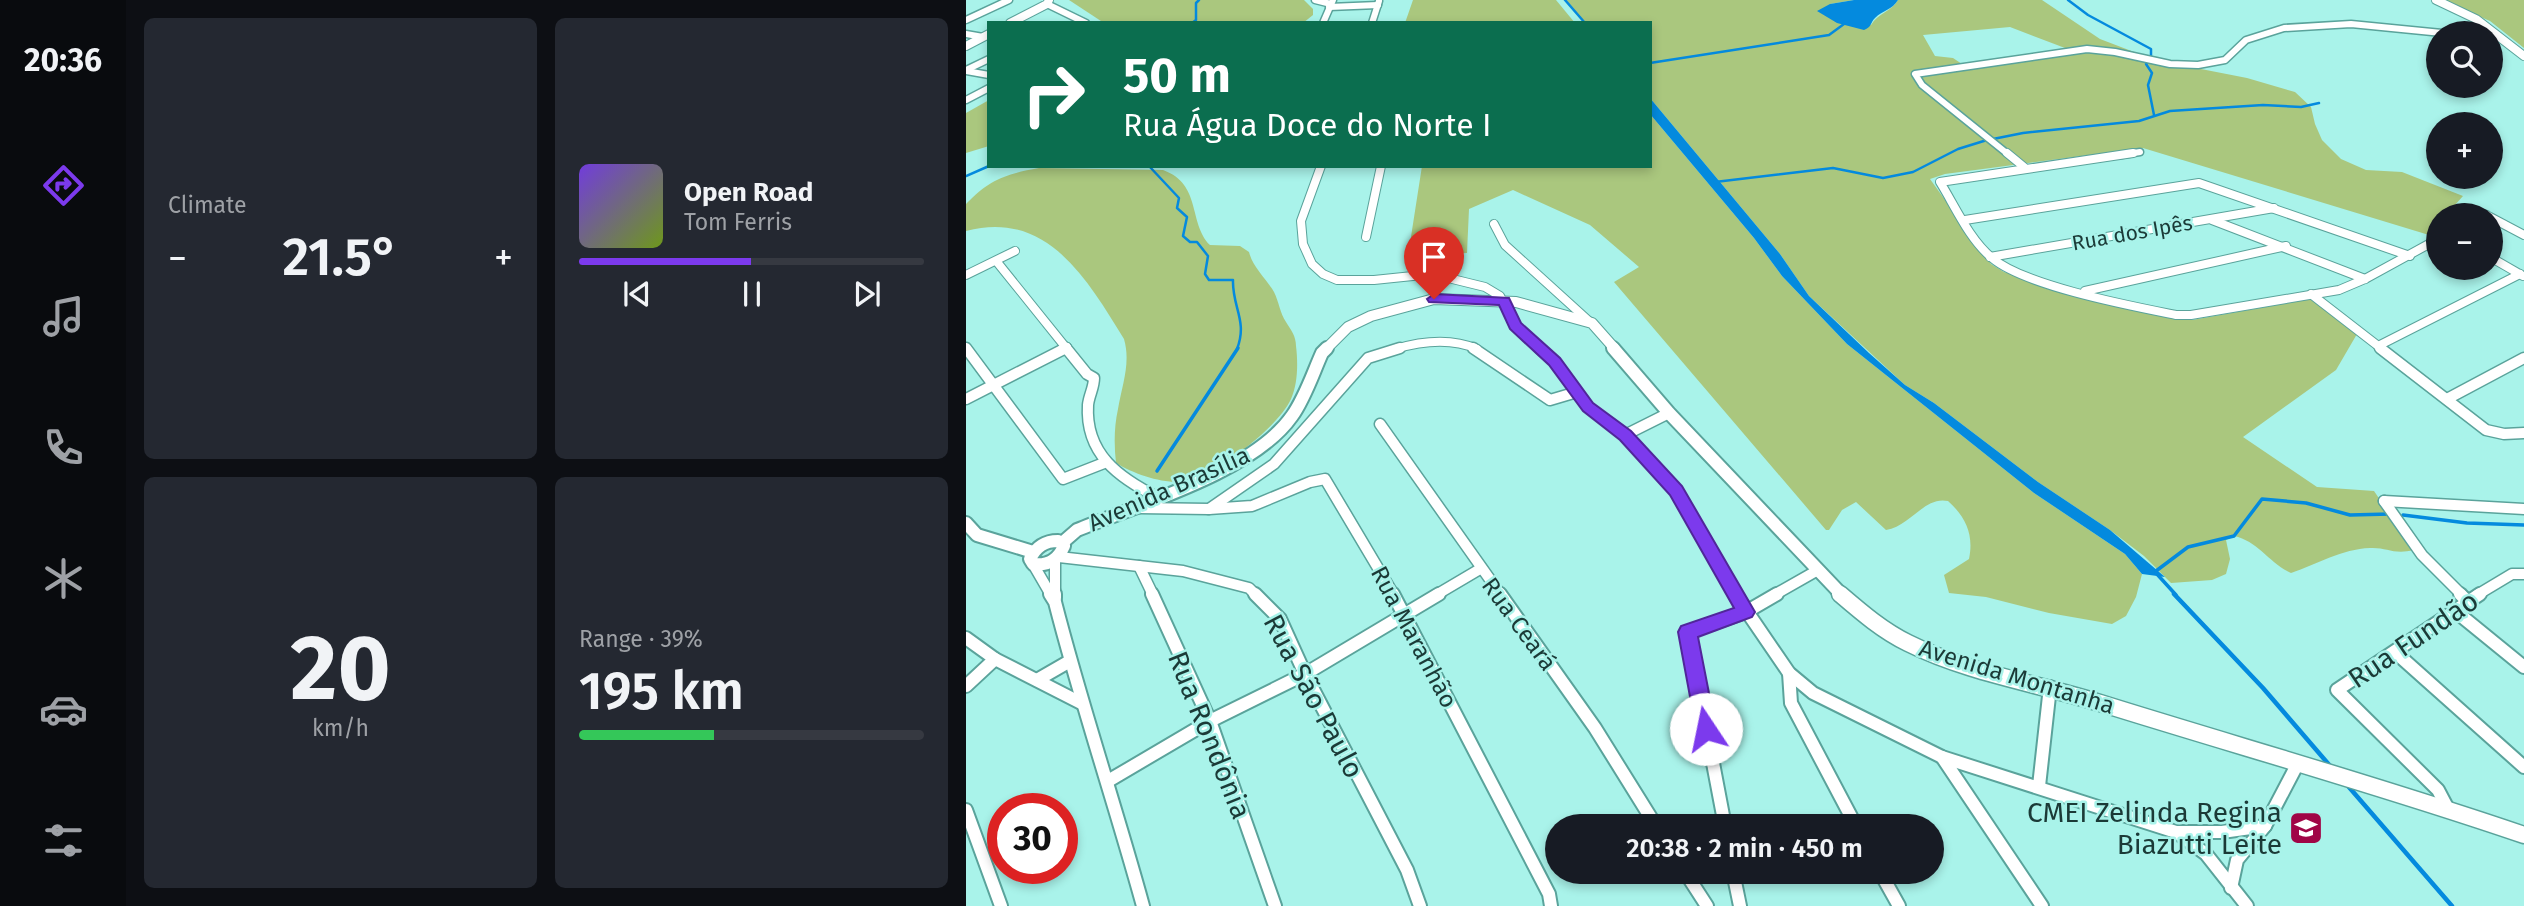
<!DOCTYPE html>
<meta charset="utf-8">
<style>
body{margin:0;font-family:"Fira Sans",sans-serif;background:#242831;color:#f1f3f6;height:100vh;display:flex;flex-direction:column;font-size:26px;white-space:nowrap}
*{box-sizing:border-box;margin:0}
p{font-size:23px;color:#9ea1a6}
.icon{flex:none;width:38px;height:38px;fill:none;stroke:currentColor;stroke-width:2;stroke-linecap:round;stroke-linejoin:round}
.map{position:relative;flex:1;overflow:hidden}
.details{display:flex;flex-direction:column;gap:18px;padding:18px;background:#0d0f14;width:840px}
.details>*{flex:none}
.banner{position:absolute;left:21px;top:21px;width:665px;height:147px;border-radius:0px;box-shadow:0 4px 10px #0003;background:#0b6e4f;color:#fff;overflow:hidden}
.controls{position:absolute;left:1460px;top:21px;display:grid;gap:14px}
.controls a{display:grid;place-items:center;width:77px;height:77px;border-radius:50%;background:#171b24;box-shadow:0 4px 10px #0003;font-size:35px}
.speed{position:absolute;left:21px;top:793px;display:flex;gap:14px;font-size:35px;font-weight:700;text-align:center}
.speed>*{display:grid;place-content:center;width:91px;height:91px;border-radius:50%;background:#171b24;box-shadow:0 4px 10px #0003;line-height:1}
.speed .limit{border:10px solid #d22;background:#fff;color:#111}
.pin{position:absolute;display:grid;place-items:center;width:60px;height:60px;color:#fff;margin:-72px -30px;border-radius:50% 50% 50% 0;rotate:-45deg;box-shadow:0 0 7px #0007}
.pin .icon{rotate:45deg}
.me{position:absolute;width:77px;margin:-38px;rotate:349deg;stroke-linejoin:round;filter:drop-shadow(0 0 5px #0008)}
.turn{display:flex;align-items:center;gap:24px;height:147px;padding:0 21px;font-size:32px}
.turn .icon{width:91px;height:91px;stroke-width:2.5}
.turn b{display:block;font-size:49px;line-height:60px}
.big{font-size:52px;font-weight:600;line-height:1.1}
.details .widget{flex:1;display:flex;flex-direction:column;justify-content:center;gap:10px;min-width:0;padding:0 24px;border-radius:10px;background:#242831}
.details .dial{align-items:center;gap:0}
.dial b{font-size:91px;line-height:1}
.song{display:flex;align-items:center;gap:21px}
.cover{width:84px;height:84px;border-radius:10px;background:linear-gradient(135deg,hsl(260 70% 55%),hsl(80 70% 35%))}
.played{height:7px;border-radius:4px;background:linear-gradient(90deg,#7c3aed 50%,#363941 50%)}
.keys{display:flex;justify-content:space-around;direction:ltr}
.heat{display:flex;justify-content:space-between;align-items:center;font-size:38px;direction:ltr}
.charge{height:10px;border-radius:5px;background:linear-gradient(90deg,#34c759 39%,#363941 0)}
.details .tiles{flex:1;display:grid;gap:18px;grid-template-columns:repeat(2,1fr)}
.trip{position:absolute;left:579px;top:814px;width:399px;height:70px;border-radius:35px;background:#171b24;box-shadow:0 4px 10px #0003;font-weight:600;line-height:70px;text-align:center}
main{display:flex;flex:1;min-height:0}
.menu{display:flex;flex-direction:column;width:126px;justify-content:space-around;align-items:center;background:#090b0e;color:#9ea1a6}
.menu .icon{width:49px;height:49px}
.menu .on{color:#7c3aed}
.menu b{font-size:32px;color:#f1f3f6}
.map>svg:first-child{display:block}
.green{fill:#aac77e;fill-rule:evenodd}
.water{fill:#048ade}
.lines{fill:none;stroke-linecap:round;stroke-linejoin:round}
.stream-far2{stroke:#048ade;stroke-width:2.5}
.stream-far1{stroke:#048ade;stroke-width:3.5}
.stream{stroke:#048ade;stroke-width:4.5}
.minor-far3-casing{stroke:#5aa39b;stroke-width:9}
.minor-far2-casing{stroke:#5aa39b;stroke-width:10}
.minor-far1-casing{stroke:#5aa39b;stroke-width:13}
.minor-casing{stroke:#5aa39b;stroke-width:16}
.tertiary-far3-casing{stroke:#5aa39b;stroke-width:10}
.tertiary-far2-casing{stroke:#5aa39b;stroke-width:12}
.tertiary-far1-casing{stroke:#5aa39b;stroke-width:16}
.tertiary-casing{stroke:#5aa39b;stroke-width:19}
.minor-far3{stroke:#fff;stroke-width:6}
.minor-far2{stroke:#fff;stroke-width:8}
.minor-far1{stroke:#fff;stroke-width:10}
.minor{stroke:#fff;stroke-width:12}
.tertiary-far3{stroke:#fff;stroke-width:8}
.tertiary-far2{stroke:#fff;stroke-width:10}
.tertiary-far1{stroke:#fff;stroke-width:12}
.tertiary{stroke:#fff;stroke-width:16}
.route{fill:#7c3aed;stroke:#51269a;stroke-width:2}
.labels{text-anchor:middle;stroke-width:5;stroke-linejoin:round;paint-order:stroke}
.far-street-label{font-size:21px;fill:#1b3a37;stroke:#a9f3ea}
.street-label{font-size:24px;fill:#1b3a37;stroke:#a9f3ea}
.near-street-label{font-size:28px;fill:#1b3a37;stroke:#a9f3ea}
.near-poi-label{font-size:28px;fill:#1b3a37;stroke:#a9f3ea;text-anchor:end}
</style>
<main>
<nav class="menu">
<b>20:36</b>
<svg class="icon on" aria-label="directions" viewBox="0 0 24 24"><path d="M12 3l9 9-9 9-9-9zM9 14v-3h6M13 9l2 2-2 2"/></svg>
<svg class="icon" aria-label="music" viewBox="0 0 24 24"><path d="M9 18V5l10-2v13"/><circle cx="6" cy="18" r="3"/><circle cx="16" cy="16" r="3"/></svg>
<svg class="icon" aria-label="phone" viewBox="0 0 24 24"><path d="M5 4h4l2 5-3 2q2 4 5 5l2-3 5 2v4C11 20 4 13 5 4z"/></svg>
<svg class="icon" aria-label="climate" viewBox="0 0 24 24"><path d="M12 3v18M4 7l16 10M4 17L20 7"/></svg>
<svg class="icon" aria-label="car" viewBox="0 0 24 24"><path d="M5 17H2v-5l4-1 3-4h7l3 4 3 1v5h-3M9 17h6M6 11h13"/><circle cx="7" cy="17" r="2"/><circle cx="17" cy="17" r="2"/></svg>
<svg class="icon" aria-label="filters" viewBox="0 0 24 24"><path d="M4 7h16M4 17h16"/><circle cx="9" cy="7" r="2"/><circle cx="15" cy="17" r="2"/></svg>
</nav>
<section class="details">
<div class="tiles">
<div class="widget"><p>Climate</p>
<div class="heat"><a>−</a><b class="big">21.5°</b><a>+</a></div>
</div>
<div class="widget">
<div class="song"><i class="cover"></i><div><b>Open Road</b><p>Tom Ferris</p></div></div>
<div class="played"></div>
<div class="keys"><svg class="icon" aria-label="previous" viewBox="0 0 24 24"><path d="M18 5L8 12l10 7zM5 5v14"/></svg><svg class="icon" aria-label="pause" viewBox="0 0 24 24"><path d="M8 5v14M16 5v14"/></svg><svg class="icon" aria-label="next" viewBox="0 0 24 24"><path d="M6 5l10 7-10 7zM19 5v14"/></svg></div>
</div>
<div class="widget dial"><b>20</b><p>km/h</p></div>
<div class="widget"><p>Range · 39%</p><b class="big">195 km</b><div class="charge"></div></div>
</div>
</section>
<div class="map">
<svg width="1558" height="906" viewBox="0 0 1558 906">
<rect width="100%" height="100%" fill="#a9f3ea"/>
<!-- green -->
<g class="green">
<path d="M103 0H338L347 9V15L337 23H138Z"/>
<path d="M447 0H590L609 23H439Z"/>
<path d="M600 0H888L864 4 905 25C912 13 925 12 932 0H1076L1134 39 1189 60 1281 78 1329 92 1345 107 1349 124 1356 140 1375 159 1400 170 1436 172 1497 196 1480 215H1472V225L1463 235 1177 148 979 174 964 179 1025 264 1038 272 1188 315 1226 320 1344 299 1391 334 1370 370 1277 437 1351 487 1408 491 1448 550C1427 555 1421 547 1404 548 1376 549 1351 564 1325 573 1303 563 1292 541 1268 536L1260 540 1264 559 1260 574 1246 580 1205 583 1178 556 1144 530 1072 482 968 403 939 385 843 296 814 254 684 98V23H618ZM1044 27 1099 48 999 66 987 58 969 56 957 35Z"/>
<path d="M1475 0H1558V48L1524 21Z"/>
<path d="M23 100V146L0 153V113Z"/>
<path d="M684 114 788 238 816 276 881 344 1068 493 1159 554 1176 574 1170 597 1160 616 1146 624 1083 613 1020 597 983 593 978 575 1003 559C1008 535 1000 517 982 501 958 496 945 526 920 530L890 502 876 510 863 530H860L648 282 673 267 624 225 547 190 503 209 501 253 442 256 456 166H684Z"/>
<path d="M73 168 197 170C236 184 222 223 244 245L274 246 283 252C287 268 300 278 308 292 313 302 314 313 320 322 325 330 330 336 330 346 332 362 332 384 325 399 312 428 244 481 211 482 192 482 166 473 150 463 148 445 148 427 152 409 156 385 165 363 158 339 122 281 82 209 0 231V204C24 179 40 174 73 168Z"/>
</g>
<!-- water -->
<g class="water">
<path d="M888 0H932C926 10 917 10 909 18 904 23 906 27 898 30L871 23 851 11 864 4Z"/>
<path d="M684 98 814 254 843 296 903 353 939 385 968 403 1072 482 1144 530 1199 577 1176 574 1159 554 1068 493 881 344 816 276 788 238 684 114Z"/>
</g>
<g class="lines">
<!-- stream-far2 -->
<g class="stream-far2">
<path d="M599 0 619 23"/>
<path d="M1102 0 1122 15 1185 49V59"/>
<path d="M226 23 230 20V3L233 0"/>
<path d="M1184 61 1180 64 1186 73 1182 85 1188 115"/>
<path d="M684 63 863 35 878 24"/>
<path d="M1027 139 1057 133 1173 121 1204 111 1297 105 1335 107 1353 103"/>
<path d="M183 166 213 198 211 208 221 217 217 236 224 242H231L242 256 239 274 243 280H267C266 307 282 321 271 349"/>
<path d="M0 176 23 166"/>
<path d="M749 182 867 168 917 178 947 172 992 149 1021 140"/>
</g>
<!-- stream-far1 -->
<g class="stream-far1">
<path d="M191 471 272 348"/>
<path d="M1437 515 1501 523 1558 525"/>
<path d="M1190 571 1222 547 1268 536 1296 499 1340 503 1384 515 1424 514"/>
<path d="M1190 573 1210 595"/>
</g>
<!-- stream -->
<g class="stream">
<path d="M1208 594 1297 688 1365 767"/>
<path d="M1382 786 1486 906"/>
</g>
<!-- minor-far3 casing -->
<g class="minor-far3-casing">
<g id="minor-far3">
<path d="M349 0 365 4"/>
<path d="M81 4 120 23"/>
<path d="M363 7 412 5"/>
<path d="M0 20 43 0"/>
<path d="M357 23 367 0"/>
<path d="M406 23 413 1"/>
<path d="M0 34 17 37"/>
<path d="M0 70 23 59"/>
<path d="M0 71 23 75"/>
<path d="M0 100 23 88"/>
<path d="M1043 155 956 85 949 74 1121 49 1149 52 1204 64 1232 65 1259 60 1280 40 1318 28 1385 24 1476 33"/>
<path d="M1155 155 1174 152"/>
</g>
</g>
<!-- minor-far2 casing -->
<g class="minor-far2-casing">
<g id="minor-far2">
<path d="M1041 153 1058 167"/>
<path d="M1167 153 974 182C989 206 1003 239 1026 258 1059 286 1165 306 1210 315H1225L1373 290 1399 279 1472 239"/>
<path d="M355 166 335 221 337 244 346 264 357 274 371 280H408L466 274 519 287 534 296 549 326 575 349"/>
<path d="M1488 215 1497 208 1521 215"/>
<path d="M1524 217 1558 235"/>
<path d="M999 220 1233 183 1444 256"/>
<path d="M1246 220 1399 279"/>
<path d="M528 224 539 245 625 323"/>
<path d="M400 237 415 166"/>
<path d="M1024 257 1308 208"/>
<path d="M1524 257 1557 276"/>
<path d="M31 262 101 349"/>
<path d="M0 275 49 251"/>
<path d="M1119 291 1320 246"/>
<path d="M1345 294 1416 349"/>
<path d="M1412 346 1554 274"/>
<path d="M96 349 101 347"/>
<path d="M429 349C456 341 486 338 511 349"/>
</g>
</g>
<!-- minor-far1 casing -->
<g class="minor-far1-casing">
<g id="minor-far1">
<path d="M0 348 97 479 138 463"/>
<path d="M100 348 121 374 128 378C128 388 123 395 122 405 119 454 153 478 193 498"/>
<path d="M507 348 584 400 611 392"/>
<path d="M573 348 588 361 622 407 659 435 710 491 770 595"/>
<path d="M1414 348 1520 430 1538 434 1558 433"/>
<path d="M0 399 100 348"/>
<path d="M1481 399 1558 358"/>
<path d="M414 424 535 595"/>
<path d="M659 435 703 413"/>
<path d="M1418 501 1558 509"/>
<path d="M1418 501 1456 555 1496 595"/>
<path d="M173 508 243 509 308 464 402 358 434 348"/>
<path d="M243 509 286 506 344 482 359 479 428 595"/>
<path d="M93 557 217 571 283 588 290 595"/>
<path d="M89 560V595"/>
<path d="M67 564 85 595"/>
<path d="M173 566 187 595"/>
<path d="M470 595 514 569"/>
<path d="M808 595 852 570"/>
<path d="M1511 595 1546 574H1558"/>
</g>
</g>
<!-- minor casing -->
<g class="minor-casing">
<g id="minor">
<path d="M84 594 89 602C115 704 149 804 177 906"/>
<path d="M89 594V598"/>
<path d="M186 594 244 721 309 906"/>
<path d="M289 594 314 619 339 674 441 870 454 906"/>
<path d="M427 594 583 894 585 906"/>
<path d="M534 594 629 728 690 826"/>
<path d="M769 594 823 673 847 693 976 757 1210 832 1240 854 1281 906"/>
<path d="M1494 594 1502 602"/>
<path d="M1488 610 1558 667"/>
<path d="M0 638 29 659 115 703"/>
<path d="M1429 652 1558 767"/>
<path d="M823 673 825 703 890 826"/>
<path d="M71 680 104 661"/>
<path d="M0 686 29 659"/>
<path d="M976 757 1076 906"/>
<path d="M142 781 244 721 339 674 473 594"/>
<path d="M1073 786 1084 687"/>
<path d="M1482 809 1472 790 1371 690 1514 594"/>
<path d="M0 810 35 906"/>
<path d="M759 826 722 632 780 612 811 594"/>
<path d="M1210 832H1256L1299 826"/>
<path d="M719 872 741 906"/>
<path d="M767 872 774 906"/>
<path d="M914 872 933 906"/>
<path d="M1265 888 1271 860 1299 826 1331 765"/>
</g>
</g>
<!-- tertiary-far3 casing -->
<g class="tertiary-far3-casing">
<g id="tertiary-far3">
<path d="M1470 0 1510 19 1558 56"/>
<path d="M44 23 81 4 83 0"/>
<path d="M0 46 23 34"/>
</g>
</g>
<!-- tertiary-far2 casing -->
<g class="tertiary-far2-casing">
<path id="tertiary-far2" d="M360 349 382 327 405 316 468 299 550 302 626 323 649 349"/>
</g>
<!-- tertiary-far1 casing -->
<g class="tertiary-far1-casing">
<g id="tertiary-far1">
<path d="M647 348 703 413 876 595"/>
<path d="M0 523 11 535 67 552"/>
<path d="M92 541 98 546C92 560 82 566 67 564L64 559C70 547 78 541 92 541Z"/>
<path d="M96 543 111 530C174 504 287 472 326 416 339 398 347 373 356 353L361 348"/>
</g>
</g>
<!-- tertiary casing -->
<g class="tertiary-casing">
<path id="tertiary" d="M874 594C895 612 917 631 942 643 1002 673 1070 683 1134 703 1275 747 1418 787 1558 835"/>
</g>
<!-- minor-far3 -->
<use href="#minor-far3" class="minor-far3"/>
<!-- minor-far2 -->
<use href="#minor-far2" class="minor-far2"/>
<!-- minor-far1 -->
<use href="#minor-far1" class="minor-far1"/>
<!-- minor -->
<use href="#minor" class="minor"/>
<!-- tertiary-far3 -->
<use href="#tertiary-far3" class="tertiary-far3"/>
<!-- tertiary-far2 -->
<use href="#tertiary-far2" class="tertiary-far2"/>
<!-- tertiary-far1 -->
<use href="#tertiary-far1" class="tertiary-far1"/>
<!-- tertiary -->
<use href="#tertiary" class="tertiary"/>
</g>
<!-- route -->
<path class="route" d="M468 294 543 298 555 323 594 358 627 403 665 431 716 486 789 612 786 617 732 637 750 729 747 736 740 739 733 736 730 729 712 632 715 626 768 608 704 495 654 440 617 411 583 365 544 329 533 305 463 302 461 299Z"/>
<!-- icons -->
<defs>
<g id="school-square" transform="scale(1.75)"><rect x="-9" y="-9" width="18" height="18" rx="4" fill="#a00546" stroke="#a9f3ea"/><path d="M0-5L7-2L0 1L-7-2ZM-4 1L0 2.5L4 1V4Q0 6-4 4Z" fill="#fff"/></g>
</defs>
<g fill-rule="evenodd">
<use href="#school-square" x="1340" y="828"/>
</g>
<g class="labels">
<!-- far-street labels -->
<g class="far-street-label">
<text transform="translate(1166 233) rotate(-10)" y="7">Rua dos Ipês</text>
</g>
<!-- street labels -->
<g class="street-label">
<text transform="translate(203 489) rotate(-24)" y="8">Avenida Brasília</text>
<text transform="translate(553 624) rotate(54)" y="8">Rua Ceará</text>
<text transform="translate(448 637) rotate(62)" y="8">Rua Maranhão</text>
<text transform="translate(1051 677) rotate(17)" y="8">Avenida Montanha</text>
</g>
<!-- near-street labels -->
<g class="near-street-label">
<text transform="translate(1447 639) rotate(-34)" y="10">Rua Fundão</text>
<text transform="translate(348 696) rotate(62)" y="10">Rua São Paulo</text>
<text transform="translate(244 735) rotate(68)" y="10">Rua Rondônia</text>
</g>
<!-- near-poi labels -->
<g class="near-poi-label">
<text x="1316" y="822">CMEI Zelinda Regina<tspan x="1316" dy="32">Biazutti Leite</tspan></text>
</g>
</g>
</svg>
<div class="controls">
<a><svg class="icon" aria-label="search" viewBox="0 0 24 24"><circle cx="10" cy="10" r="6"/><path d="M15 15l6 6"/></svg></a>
<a>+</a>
<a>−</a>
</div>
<div class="speed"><div class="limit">30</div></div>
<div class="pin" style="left:468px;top:299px;background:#d93025"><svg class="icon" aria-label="arrive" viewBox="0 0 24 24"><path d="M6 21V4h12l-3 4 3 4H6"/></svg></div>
<svg class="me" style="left:740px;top:729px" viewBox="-20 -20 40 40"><circle r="19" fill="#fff"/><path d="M0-13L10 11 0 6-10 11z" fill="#7c3aed"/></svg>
<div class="trip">20:38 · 2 min · 450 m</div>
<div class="banner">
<div class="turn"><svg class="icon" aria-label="right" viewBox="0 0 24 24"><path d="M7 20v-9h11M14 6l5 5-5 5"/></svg><div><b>50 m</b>Rua Água Doce do Norte I</div></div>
</div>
</div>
</main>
